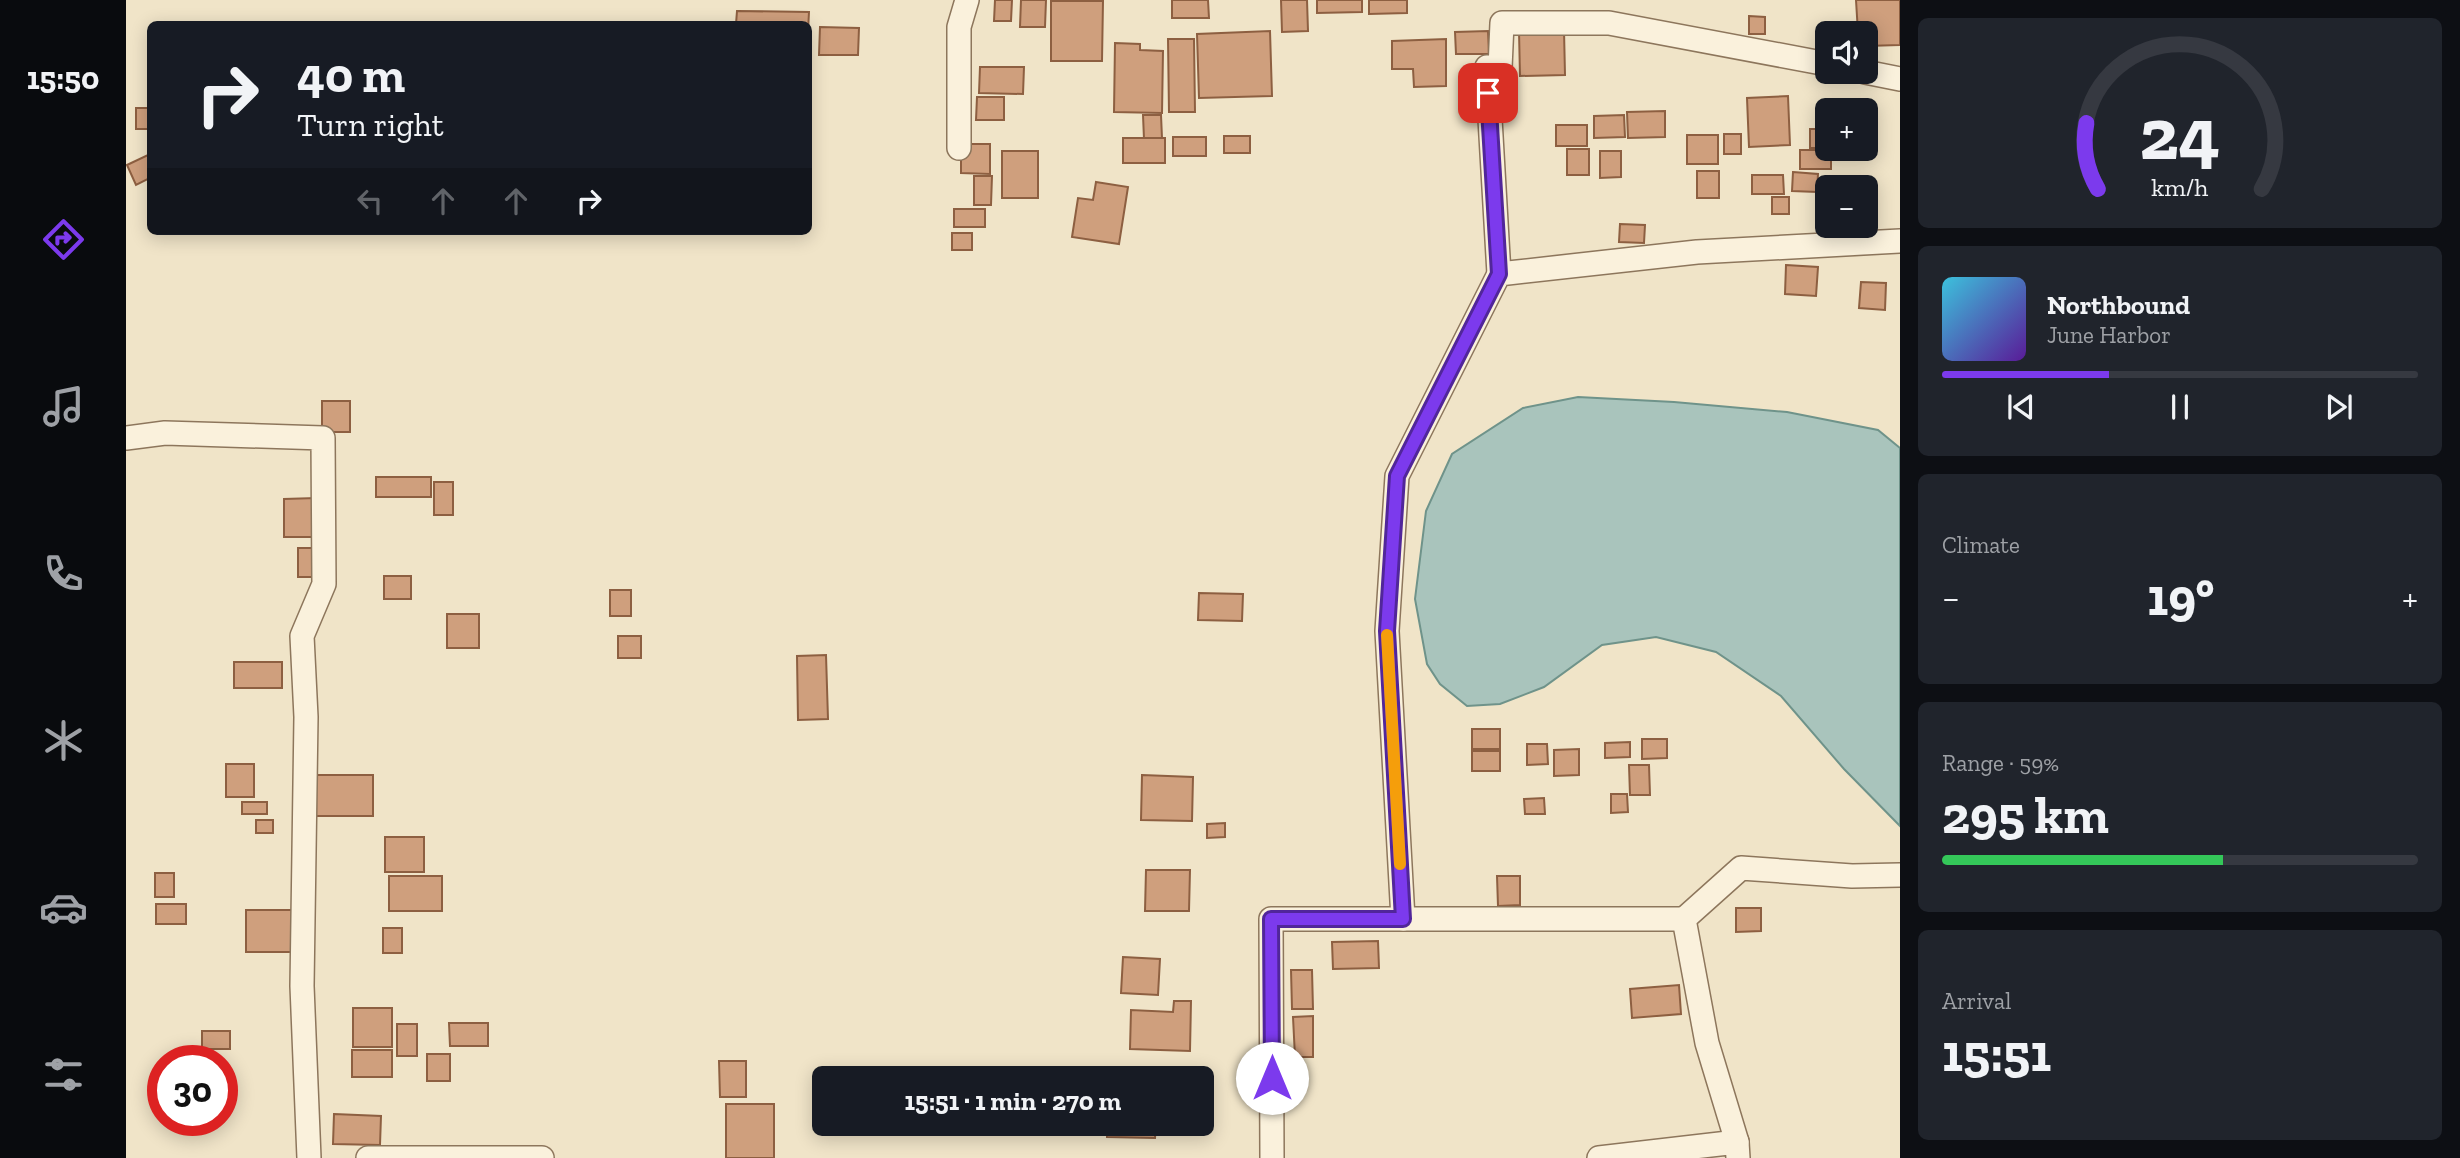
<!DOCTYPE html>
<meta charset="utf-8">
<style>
body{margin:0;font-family:"Zilla Slab",serif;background:#20242c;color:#f1f3f6;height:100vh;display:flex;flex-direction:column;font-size:26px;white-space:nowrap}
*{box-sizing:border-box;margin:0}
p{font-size:23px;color:#9ea1a6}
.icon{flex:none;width:38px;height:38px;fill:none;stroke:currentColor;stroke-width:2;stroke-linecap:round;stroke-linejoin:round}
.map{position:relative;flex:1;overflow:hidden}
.sheet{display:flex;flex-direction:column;gap:18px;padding:18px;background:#0d0f14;width:560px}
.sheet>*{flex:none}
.hud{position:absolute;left:21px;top:21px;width:665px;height:214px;border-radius:10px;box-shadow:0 4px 18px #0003;background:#171b24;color:#f1f3f6;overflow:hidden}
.fabs{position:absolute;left:1689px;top:21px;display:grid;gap:14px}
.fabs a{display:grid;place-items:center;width:63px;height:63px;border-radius:10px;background:#171b24;box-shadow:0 4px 18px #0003;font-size:35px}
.speed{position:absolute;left:21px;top:1045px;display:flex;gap:14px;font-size:35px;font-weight:700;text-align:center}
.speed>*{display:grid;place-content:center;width:91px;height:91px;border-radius:50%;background:#171b24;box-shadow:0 4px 18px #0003;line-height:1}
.speed .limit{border:10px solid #d22;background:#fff;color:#111}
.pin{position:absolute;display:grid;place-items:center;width:60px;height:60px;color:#fff;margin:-30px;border-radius:14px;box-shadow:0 4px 10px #0006}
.me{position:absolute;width:77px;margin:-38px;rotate:0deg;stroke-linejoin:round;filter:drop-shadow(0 0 5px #0008)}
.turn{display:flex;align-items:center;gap:24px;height:147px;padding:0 35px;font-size:32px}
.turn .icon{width:91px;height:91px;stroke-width:2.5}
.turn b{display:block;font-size:49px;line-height:60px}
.lanes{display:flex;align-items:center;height:66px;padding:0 35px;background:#0003;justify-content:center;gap:35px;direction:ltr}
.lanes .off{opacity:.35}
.big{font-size:52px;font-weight:800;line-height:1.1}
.sheet .card{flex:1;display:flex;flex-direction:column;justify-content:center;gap:10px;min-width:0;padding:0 24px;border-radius:10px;background:#20242c}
.sheet .dial{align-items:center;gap:0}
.dial svg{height:182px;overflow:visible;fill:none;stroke:#363941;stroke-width:7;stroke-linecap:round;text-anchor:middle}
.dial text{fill:#f1f3f6;stroke:none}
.song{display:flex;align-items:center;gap:21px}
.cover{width:84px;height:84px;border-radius:10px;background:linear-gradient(135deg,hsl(190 70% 55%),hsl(270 70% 35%))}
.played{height:7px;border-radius:4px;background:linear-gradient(90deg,#7c3aed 35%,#363941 35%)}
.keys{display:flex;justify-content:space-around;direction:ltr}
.heat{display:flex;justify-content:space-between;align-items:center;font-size:38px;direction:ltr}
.charge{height:10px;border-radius:5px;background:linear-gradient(90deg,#34c759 59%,#363941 0)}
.trip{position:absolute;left:686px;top:1066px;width:402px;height:70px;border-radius:10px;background:#171b24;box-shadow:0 4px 18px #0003;font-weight:800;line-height:70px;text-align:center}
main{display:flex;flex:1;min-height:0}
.menu{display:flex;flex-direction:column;width:126px;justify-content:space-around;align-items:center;background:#090b0e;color:#9ea1a6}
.menu .icon{width:49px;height:49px}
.menu .on{color:#7c3aed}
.menu b{font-size:32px;color:#f1f3f6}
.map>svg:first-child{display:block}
.water{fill:#a9c4bc;stroke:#6f938a;stroke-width:2}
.building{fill:#cf9f7d;stroke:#8d5f41;stroke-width:2}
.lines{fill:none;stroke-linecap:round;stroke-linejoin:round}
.minor-casing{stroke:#8d765c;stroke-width:26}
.minor{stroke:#faf1dc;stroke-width:23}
.route-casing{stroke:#51269a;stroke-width:18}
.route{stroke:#7c3aed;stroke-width:12}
.slow{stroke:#f59e0b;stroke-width:12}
</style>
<main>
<nav class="menu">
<b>15:50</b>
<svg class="icon on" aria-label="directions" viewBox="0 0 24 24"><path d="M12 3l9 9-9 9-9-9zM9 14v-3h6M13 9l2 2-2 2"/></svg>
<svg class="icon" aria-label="music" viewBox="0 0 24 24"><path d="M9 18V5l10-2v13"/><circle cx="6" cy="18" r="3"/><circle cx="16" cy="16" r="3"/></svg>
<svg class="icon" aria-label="phone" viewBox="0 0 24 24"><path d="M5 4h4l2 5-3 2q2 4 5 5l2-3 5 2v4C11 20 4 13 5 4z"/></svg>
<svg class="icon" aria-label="climate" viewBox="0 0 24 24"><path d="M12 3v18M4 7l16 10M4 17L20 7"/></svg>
<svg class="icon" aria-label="car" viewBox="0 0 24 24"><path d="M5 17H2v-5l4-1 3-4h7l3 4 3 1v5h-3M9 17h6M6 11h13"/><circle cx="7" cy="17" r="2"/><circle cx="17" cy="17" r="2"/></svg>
<svg class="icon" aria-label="filters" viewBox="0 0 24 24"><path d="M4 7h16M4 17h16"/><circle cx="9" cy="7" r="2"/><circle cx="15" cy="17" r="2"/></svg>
</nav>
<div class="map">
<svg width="1774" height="1158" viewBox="0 0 1774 1158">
<rect width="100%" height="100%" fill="#f0e4c8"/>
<!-- water -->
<path class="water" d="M1452 397 1548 402 1661 412 1752 430 1774 448V826L1718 769 1655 696 1590 652 1530 637 1476 645 1418 687 1374 704 1341 706 1314 684 1301 664 1289 599 1300 511 1326 454 1397 408Z"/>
<!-- building -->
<g class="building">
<path d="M869 0H886L885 21H868Z"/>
<path d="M895 0H920L919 27H894Z"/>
<path d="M1046 0H1082L1083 18H1046Z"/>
<path d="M1155 0H1181L1182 31 1156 32Z"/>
<path d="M1191 0H1236V12L1191 13Z"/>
<path d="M1243 0H1281V13L1243 14Z"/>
<path d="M1730 0H1774V45L1740 46V33H1732Z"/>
<path d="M925 1H977L976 61H925Z"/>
<path d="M611 11 683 12 682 31V24H610Z"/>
<path d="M1623 16 1639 17V34H1623Z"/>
<path d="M694 27 733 28 732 55H693Z"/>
<path d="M1438 30 1439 75 1394 76 1393 31Z"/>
<path d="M1144 31 1146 96 1073 98 1071 34Z"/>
<path d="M1362 31 1363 54H1330L1329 32Z"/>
<path d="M1042 39H1068L1069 112H1043Z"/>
<path d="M1320 39V86L1288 87 1287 69H1266V41Z"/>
<path d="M989 43 1014 44V50L1037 51 1036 113 988 112Z"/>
<path d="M854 67H898L897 94 853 93Z"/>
<path d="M1662 96 1664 145 1623 147 1621 98Z"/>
<path d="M851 97H878V120H850Z"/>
<rect x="10" y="108" width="14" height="21"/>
<path d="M1539 111V137L1502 138 1501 112Z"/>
<path d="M1017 115H1035L1036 138 1018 139Z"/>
<path d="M1498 115 1499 137 1468 138V116Z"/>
<rect x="1430" y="125" width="31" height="21"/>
<rect x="1684" y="129" width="17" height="19"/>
<rect x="1598" y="134" width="17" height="20"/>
<rect x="1561" y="135" width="31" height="29"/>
<rect x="1098" y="136" width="26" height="17"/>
<rect x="1047" y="137" width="33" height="19"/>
<rect x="997" y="138" width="42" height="25"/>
<path d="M835 144H864V174L835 173Z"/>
<rect x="1441" y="149" width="22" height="26"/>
<rect x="1674" y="150" width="31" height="19"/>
<rect x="876" y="151" width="36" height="47"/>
<path d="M1474 151H1495V177L1474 178Z"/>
<path d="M24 154V178L10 185 1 165Z"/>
<rect x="1571" y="171" width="22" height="27"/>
<path d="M1667 172 1692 174 1691 192 1666 191Z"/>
<path d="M1626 175H1657L1658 194H1626Z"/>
<path d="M848 176H866L865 205H848Z"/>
<path d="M970 182 1002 187 993 244 946 237 952 198 967 200Z"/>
<rect x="1646" y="197" width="17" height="17"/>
<rect x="828" y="209" width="31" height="18"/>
<path d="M1494 224 1519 225 1518 243 1493 242Z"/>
<rect x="826" y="233" width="20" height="17"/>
<path d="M1660 265 1692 267 1690 296 1659 294Z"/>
<path d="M1735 282 1760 283 1759 310 1733 308Z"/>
<rect x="196" y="401" width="28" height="31"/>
<rect x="250" y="477" width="55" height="20"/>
<rect x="308" y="482" width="19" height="33"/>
<path d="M190 498V537H158V499Z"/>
<rect x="172" y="548" width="19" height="29"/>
<rect x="258" y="576" width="27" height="23"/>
<rect x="484" y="590" width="21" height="26"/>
<path d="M1073 593 1117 594 1116 621 1072 620Z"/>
<rect x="321" y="614" width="32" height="34"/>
<rect x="492" y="636" width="23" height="22"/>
<path d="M700 655 702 719 672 720 671 656Z"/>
<rect x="108" y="662" width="48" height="26"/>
<rect x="1346" y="729" width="28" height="20"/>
<path d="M1516 739H1541V758L1516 759Z"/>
<path d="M1504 742V757L1479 758V743Z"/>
<path d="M1401 744H1421L1422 764 1401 765Z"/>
<path d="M1453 749V775L1428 776V750Z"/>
<rect x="1346" y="751" width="28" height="20"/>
<rect x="100" y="764" width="28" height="33"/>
<path d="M1503 765H1523L1524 795H1504Z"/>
<rect x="183" y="775" width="64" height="41"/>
<path d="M1016 775 1067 777 1066 821 1015 820Z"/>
<path d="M1485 794H1501L1502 812 1485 813Z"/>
<path d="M1418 798 1419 814H1399L1398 799Z"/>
<rect x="116" y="802" width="25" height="12"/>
<rect x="130" y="820" width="17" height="13"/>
<path d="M1099 823V837L1081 838V824Z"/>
<rect x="259" y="837" width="39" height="35"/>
<path d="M1020 870H1064L1063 911H1019Z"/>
<rect x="29" y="873" width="19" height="24"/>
<rect x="263" y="876" width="53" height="35"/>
<path d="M1371 876H1394V905L1372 906Z"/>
<rect x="30" y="904" width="30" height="20"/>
<path d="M1610 908H1635V931L1610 932Z"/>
<rect x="120" y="910" width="46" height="42"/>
<rect x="257" y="928" width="19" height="25"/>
<path d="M1252 941 1253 968 1207 969 1206 942Z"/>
<path d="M997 957 1034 959 1032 995 995 993Z"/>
<path d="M1165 970H1186L1187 1009H1166Z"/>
<path d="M1553 985 1555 1014 1506 1018 1504 989Z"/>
<path d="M1048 1001H1065L1064 1051 1004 1049 1005 1010 1047 1012Z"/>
<rect x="227" y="1008" width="39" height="39"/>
<path d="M1187 1016V1057H1169L1167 1017Z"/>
<path d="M323 1023H362V1046H324Z"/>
<rect x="271" y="1024" width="20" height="32"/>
<rect x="76" y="1031" width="28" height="18"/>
<rect x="226" y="1050" width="40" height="27"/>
<rect x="50" y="1054" width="23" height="6"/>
<rect x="301" y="1054" width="23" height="27"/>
<path d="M593 1061H620V1097H594Z"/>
<rect x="600" y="1104" width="48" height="54"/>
<path d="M208 1114 255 1116 254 1145 207 1144Z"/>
<path d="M981 1124H1030L1029 1138 981 1137Z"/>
</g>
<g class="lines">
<!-- minor casing -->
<g class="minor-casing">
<g id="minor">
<path d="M1739 72 1774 79"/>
<path d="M833 148V27L841 0"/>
<path d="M1373 274 1361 67 1374 68 1376 23H1483L1701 64"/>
<path d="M0 438 39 433 197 438 198 584 176 636 180 717 176 986 183 1158"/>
<path d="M1277 919 1261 631 1271 476 1373 274 1571 252 1774 241"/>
<path d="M1611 1142 1581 1043 1558 919 1615 868 1726 876 1774 875"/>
<path d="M242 1158H416"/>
<path d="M1146 1158 1145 919H1558"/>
<path d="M1473 1158 1611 1142 1612 1158"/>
</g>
</g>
<!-- minor -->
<use href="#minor" class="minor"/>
</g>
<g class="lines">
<!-- route casing -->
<g class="route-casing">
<path id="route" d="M1146 1078 1145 919H1277L1261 631 1271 476 1373 274 1362 93"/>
</g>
<!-- route -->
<use href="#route" class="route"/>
<!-- slow -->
<path class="slow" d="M1261 635 1274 864"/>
</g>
</svg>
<div class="fabs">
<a><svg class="icon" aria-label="sound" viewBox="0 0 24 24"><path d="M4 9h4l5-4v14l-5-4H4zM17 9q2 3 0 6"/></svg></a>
<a>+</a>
<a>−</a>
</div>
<div class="speed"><div class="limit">30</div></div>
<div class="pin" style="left:1362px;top:93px;background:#d93025"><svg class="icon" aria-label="arrive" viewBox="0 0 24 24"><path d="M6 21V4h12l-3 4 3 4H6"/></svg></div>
<svg class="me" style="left:1146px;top:1078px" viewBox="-20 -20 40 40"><circle r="19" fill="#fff"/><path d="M0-13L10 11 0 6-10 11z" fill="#7c3aed"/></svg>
<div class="trip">15:51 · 1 min · 270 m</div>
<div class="hud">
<div class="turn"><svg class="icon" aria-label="right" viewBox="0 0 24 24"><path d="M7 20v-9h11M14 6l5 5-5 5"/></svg><div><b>40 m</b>Turn right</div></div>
<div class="lanes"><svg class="icon off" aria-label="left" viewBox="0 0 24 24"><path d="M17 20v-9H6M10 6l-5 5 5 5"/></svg><svg class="icon off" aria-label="ahead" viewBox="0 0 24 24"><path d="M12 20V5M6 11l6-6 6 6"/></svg><svg class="icon off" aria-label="ahead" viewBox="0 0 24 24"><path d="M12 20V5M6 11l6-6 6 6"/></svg><svg class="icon" aria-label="right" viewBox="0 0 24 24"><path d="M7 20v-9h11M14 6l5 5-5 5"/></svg></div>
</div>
</div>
<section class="sheet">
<div class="card dial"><svg viewBox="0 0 100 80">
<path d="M14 69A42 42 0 1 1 86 69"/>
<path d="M14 69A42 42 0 0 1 9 40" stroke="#7c3aed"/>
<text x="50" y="56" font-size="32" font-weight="700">24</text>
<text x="50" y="72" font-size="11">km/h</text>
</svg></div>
<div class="card">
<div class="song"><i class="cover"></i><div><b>Northbound</b><p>June Harbor</p></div></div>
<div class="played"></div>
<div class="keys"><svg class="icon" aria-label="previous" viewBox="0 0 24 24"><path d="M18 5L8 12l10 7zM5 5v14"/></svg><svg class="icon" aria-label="pause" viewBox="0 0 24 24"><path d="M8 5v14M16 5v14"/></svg><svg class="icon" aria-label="next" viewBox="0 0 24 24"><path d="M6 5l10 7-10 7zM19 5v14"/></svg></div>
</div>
<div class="card"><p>Climate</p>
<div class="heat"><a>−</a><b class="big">19°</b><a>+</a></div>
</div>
<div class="card"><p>Range · 59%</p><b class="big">295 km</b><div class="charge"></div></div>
<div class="card"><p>Arrival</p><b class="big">15:51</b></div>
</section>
</main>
